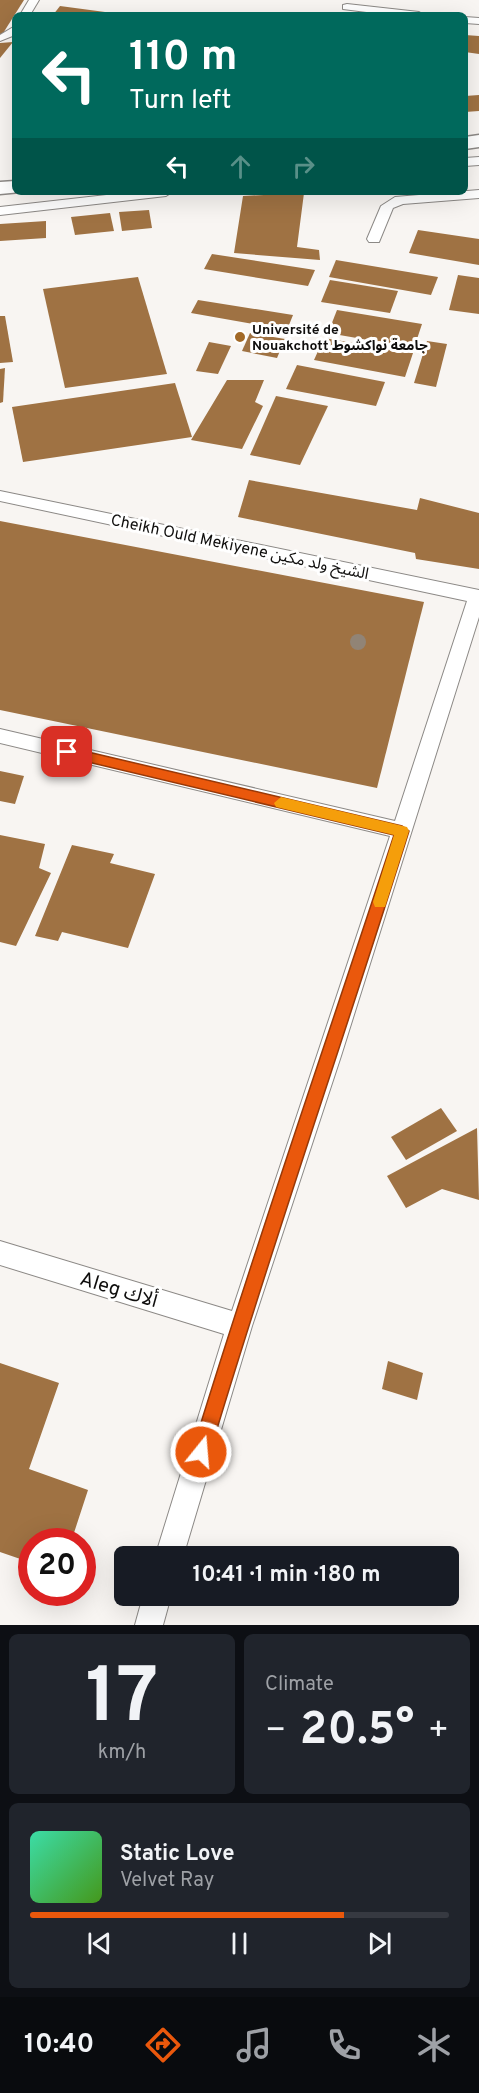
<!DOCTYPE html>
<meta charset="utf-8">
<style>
body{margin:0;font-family:Overpass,"Noto Sans Arabic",sans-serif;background:#20242c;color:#f1f3f6;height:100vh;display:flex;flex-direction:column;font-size:22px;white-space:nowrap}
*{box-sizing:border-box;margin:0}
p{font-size:20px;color:#9ea1a6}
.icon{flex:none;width:33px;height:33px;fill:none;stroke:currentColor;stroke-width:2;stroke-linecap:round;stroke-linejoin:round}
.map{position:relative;height:1625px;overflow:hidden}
.details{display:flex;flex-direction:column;gap:9px;padding:9px;background:#0d0f14;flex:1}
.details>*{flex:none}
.guide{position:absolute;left:12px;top:12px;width:456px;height:183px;border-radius:9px;box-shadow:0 6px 24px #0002;background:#00695c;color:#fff;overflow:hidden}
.speed{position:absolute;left:18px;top:1528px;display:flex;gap:12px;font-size:30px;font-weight:700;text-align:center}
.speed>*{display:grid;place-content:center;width:78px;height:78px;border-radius:50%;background:#171b24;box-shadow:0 6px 24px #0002;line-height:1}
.speed .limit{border:9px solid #d22;background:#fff;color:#111}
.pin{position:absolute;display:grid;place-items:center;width:51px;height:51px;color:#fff;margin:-26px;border-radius:12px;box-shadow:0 3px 9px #0006}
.me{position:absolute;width:66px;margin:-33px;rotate:17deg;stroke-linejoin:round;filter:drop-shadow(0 0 4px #0008)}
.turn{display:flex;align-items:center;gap:21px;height:126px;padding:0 18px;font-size:27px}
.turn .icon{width:78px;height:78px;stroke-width:2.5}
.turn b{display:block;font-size:42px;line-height:51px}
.lanes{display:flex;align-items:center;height:57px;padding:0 18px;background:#0003;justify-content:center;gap:30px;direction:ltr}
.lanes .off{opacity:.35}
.big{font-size:45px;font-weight:700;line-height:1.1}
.details .widget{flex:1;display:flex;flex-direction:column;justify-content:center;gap:9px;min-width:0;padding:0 21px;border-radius:9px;background:#20242c}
.details .dial{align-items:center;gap:0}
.dial b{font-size:78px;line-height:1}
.song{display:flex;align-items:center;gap:18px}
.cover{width:72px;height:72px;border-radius:9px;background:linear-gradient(135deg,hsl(160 70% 55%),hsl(100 70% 35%))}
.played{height:6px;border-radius:3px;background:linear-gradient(90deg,#ea580c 75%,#363941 75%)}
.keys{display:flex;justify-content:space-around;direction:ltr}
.heat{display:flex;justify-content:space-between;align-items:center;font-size:33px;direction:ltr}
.details .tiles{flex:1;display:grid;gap:9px;grid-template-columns:1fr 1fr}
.widget:last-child{grid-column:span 2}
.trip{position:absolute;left:114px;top:1546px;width:345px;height:60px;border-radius:9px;background:#171b24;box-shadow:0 6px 24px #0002;font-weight:700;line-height:60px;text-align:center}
.tab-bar{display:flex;height:96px;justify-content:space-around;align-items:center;background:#090b0e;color:#9ea1a6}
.tab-bar .icon{width:42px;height:42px}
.tab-bar .selected{color:#ea580c}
.tab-bar b{font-size:27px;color:#f1f3f6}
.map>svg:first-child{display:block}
.building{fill:#9f7243}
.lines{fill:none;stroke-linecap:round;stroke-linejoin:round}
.service-casing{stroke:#8c8986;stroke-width:2}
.tertiary-casing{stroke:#8c8986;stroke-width:3}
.service{fill:#fff;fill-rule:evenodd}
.tertiary{fill:#fff;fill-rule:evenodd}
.tree{fill:#918476}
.route{fill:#ea580c;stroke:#983908;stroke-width:1.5}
.slow{fill:#f59e0b}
.poi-dot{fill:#a26927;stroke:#fff;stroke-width:2}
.labels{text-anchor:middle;stroke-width:6;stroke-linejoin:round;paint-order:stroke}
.far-poi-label{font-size:14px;font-weight:bold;fill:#0f0e0d;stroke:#fff;text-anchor:start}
.street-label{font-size:16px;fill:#0f0e0d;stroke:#fff}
.near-street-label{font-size:20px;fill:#0f0e0d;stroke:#fff}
</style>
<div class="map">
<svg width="479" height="1625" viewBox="0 0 479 1625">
<rect width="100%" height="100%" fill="#f8f5f2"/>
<!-- building -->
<g class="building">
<path d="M0 0H24L0 38Z"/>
<path d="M60 6 120 14V15H53Z"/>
<path d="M465 35 479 36V54L465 52Z"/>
<path d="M13 42 0 58V43Z"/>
<path d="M479 95V111L465 112V96Z"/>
<path d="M304 193 297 247 319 250 320 260 234 253 243 196Z"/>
<path d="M149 210 152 228 122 231 119 212Z"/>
<path d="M110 213 114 231 75 235 71 217Z"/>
<path d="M46 221V238L0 241V224Z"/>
<path d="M418 230 479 239V265L409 253Z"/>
<path d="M212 254 315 270 308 286 204 269Z"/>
<path d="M336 260 438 277 431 295 329 277Z"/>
<path d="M458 275 479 278V314L449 310Z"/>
<path d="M138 277 167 374 65 388 43 289Z"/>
<path d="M330 280 398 291 390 313 321 302Z"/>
<path d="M198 300 293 315 287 330 191 313Z"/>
<path d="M337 310 422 324 414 348 328 333Z"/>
<path d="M0 316H5L13 362 0 363Z"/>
<path d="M250 333 285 339 277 358 242 351Z"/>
<path d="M324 338 413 353 405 377 314 360Z"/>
<path d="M427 341 447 344 436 387 414 383Z"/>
<path d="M209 342 231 346 218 374 196 371Z"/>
<path d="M297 365 385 382 376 406 286 389Z"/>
<path d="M5 368 3 402 0 403V369Z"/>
<path d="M227 380H264L255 402 263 406 242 449 191 440Z"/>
<path d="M175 383 192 437 23 462 12 407Z"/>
<path d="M276 396 328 406 300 465 250 455Z"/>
<path d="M249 480 417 510 420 498 479 513V569L416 559 415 553 238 517Z"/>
<path d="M0 521 424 602 377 788 0 710Z"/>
<path d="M0 771 24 776 15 804 0 801Z"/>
<path d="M0 835 45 844 39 868 51 873 16 946 0 942Z"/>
<path d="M72 845 114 854 110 863 155 874 128 948 62 932 58 941 35 936Z"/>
<path d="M441 1108 457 1131 406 1160 391 1137Z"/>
<path d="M477 1128 479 1200 442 1189 406 1208 387 1176Z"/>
<path d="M388 1361 423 1373 417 1400 382 1389Z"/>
<path d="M0 1363 59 1383 29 1469 88 1490 71 1542H32V1563L0 1552Z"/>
</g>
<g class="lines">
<!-- service casing -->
<g class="service-casing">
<g id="service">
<path d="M29 0H39L30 15H20Z"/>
<path d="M347 4 419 12 424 15H390L343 9V5Z"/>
<path d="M465 17 479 18V24L465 23Z"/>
<path d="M15 26V35L0 41V35Z"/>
<path d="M479 157V165L465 166V158Z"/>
<path d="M479 190V198L403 204 393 208 379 242H369L367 239 381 206 395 197Z"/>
<path d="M133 192H172L166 196 0 215V207Z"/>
<path d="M0 491 479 590V617L341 1056 252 1326 183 1557H155L224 1334 0 1265V1241L232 1311 390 836 0 743V729L395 821 467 601 0 501Z"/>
<path d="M143 1596H171L163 1625H135Z"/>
</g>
</g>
<!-- tertiary casing -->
<g class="tertiary-casing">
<g id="tertiary">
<path d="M479 135V147L465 149V137Z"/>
<path d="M15 181V192H21L0 194V182Z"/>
</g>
</g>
<!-- service -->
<use href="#service" class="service"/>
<!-- tertiary -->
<use href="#tertiary" class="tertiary"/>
</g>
<!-- trees -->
<circle class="tree" cx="358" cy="642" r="8"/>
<!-- route -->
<path class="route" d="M67 747 402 826 409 831C344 1039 272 1244 210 1452L207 1458 201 1461 194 1458 192 1452C255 1245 327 1041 394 835L67 757 60 752Z"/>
<!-- slow -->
<path class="slow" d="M281 797 407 827 409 831 385 907H375L373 902 394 835 276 807 274 803Z"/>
<!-- markers -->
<circle class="poi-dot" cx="240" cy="337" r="6"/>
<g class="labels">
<!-- far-poi labels -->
<g class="far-poi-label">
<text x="252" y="334">Université de<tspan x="252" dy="16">Nouakchott جامعة نواكشوط</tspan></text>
</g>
<!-- street labels -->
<g class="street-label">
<text transform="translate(240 546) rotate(12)" y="6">Cheikh Ould Mekiyene الشيخ ولد مكين</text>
</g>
<!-- near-street labels -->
<g class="near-street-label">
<text transform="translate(119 1289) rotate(17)" y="7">Aleg ألاك</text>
</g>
</g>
</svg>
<div class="speed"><div class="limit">20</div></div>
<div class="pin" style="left:67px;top:752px;background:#d93025"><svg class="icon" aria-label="arrive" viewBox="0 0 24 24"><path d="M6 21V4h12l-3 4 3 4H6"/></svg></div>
<svg class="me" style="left:201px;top:1452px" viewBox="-20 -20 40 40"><circle r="17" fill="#ea580c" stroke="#fff" stroke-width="3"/><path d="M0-11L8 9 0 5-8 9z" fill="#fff"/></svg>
<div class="trip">10:41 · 1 min · 180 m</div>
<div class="guide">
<div class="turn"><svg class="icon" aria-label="left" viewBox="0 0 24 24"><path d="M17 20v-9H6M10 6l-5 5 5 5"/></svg><div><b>110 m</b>Turn left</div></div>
<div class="lanes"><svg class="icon" aria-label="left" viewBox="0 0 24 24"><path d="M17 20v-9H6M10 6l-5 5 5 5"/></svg><svg class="icon off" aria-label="ahead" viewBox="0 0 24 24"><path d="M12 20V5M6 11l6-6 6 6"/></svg><svg class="icon off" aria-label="right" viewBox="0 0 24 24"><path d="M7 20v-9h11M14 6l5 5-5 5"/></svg></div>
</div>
</div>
<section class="details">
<div class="tiles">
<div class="widget dial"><b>17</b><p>km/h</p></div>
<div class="widget"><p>Climate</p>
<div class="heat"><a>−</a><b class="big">20.5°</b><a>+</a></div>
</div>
<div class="widget">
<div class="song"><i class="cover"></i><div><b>Static Love</b><p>Velvet Ray</p></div></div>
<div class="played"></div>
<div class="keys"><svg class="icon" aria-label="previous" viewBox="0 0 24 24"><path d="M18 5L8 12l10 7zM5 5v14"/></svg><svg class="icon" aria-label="pause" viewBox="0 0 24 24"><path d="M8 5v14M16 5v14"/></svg><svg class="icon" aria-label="next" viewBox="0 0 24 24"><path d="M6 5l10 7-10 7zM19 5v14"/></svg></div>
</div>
</div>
</section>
<nav class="tab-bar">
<b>10:40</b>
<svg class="icon selected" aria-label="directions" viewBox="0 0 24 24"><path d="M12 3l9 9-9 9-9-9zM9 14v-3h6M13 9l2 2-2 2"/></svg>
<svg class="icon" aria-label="music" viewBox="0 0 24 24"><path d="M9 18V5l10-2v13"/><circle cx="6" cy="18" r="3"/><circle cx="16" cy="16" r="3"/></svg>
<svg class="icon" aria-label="phone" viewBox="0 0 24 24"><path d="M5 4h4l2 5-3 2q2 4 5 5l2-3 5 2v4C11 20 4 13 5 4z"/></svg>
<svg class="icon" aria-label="climate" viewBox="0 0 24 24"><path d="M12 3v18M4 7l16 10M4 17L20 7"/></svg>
</nav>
